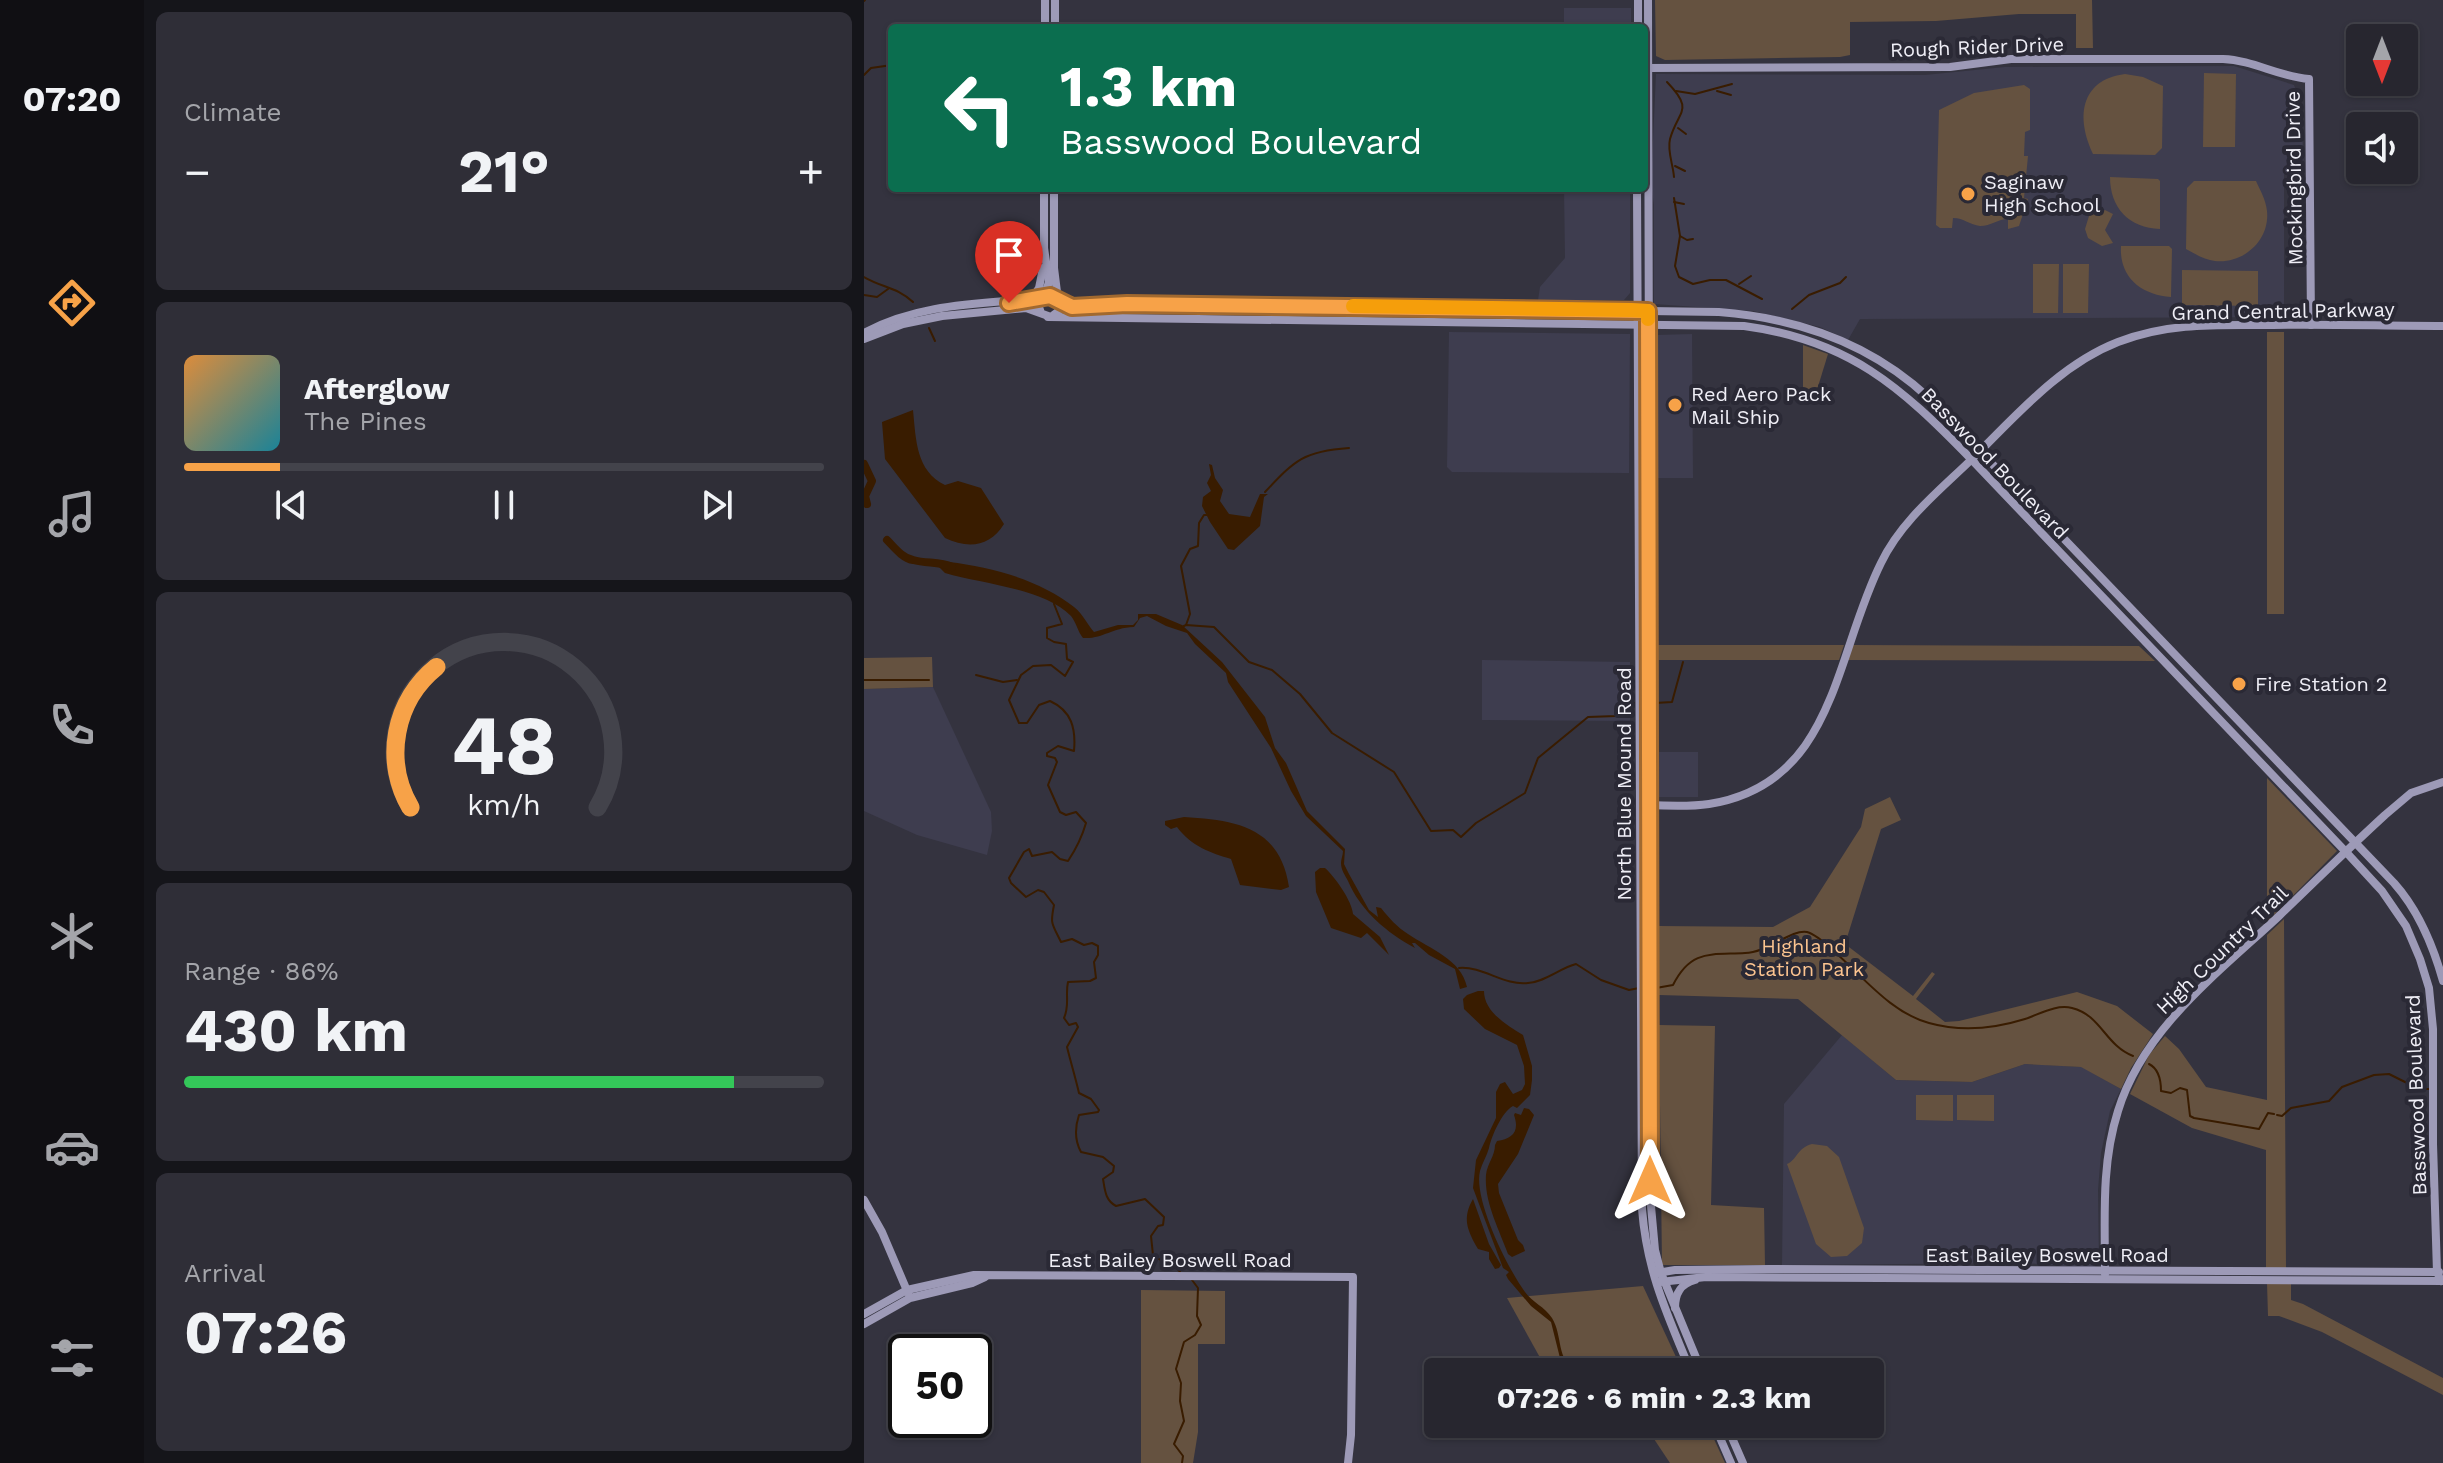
<!DOCTYPE html>
<meta charset="utf-8">
<style>
body{margin:0;font-family:"Work Sans",sans-serif;background:#2f2e37;color:#f1f3f6;height:100vh;display:flex;flex-direction:column;font-size:30px;white-space:nowrap}
*{box-sizing:border-box;margin:0}
p{font-size:26px;color:#a4a5aa}
.icon{flex:none;width:44px;height:44px;fill:none;stroke:currentColor;stroke-width:2;stroke-linecap:round;stroke-linejoin:round}
.map{position:relative;flex:1;overflow:hidden}
.drawer{display:flex;flex-direction:column;gap:12px;padding:12px;background:#15151a;width:720px}
.drawer>*{flex:none}
.hud{position:absolute;left:24px;top:24px;width:760px;height:168px;border-radius:8px;box-shadow:0 2px 6px #0004,0 0 0 2px #43434b;background:#0b6e4f;color:#fff;overflow:hidden}
.needle{width:52px;rotate:180deg}
.buttons{position:absolute;left:1482px;top:24px;display:grid;gap:16px}
.buttons a{display:grid;place-items:center;width:72px;height:72px;border-radius:8px;background:#27262f;box-shadow:0 2px 6px #0004,0 0 0 2px #43434b;font-size:40px}
.speed{position:absolute;left:24px;top:1334px;display:flex;gap:16px;font-size:40px;font-weight:700;text-align:center}
.speed>*{display:grid;place-content:center;width:104px;height:104px;border-radius:50%;background:#27262f;box-shadow:0 2px 6px #0004,0 0 0 2px #43434b;line-height:1}
.speed .limit{border:4px solid #111;border-radius:12px;background:#fff;color:#111}
.pin{position:absolute;display:grid;place-items:center;width:68px;height:68px;color:#fff;margin:-82px -34px;border-radius:50% 50% 50% 0;rotate:-45deg;box-shadow:0 0 8px #0007}
.pin .icon{rotate:45deg}
.me{position:absolute;width:88px;margin:-44px;rotate:0deg;stroke-linejoin:round;filter:drop-shadow(0 0 6px #0008)}
.turn{display:flex;align-items:center;gap:28px;height:168px;padding:0 40px;font-size:36px}
.turn .icon{width:104px;height:104px;stroke-width:2.5}
.turn b{display:block;font-size:56px;line-height:68px}
.big{font-size:60px;font-weight:700;line-height:1.1}
.drawer .tile{flex:1;display:flex;flex-direction:column;justify-content:center;gap:12px;min-width:0;padding:0 28px;border-radius:12px;background:#2f2e37}
.drawer .dial{align-items:center;gap:0}
.dial svg{height:208px;overflow:visible;fill:none;stroke:#43434b;stroke-width:7;stroke-linecap:round;text-anchor:middle}
.dial text{fill:#f1f3f6;stroke:none}
.song{display:flex;align-items:center;gap:24px}
.cover{width:96px;height:96px;border-radius:12px;background:linear-gradient(135deg,hsl(30 70% 55%),hsl(190 70% 35%))}
.played{height:8px;border-radius:4px;background:linear-gradient(90deg,#f7a248 15%,#43434b 15%)}
.keys{display:flex;justify-content:space-around;direction:ltr}
.heat{display:flex;justify-content:space-between;align-items:center;font-size:44px;direction:ltr}
.charge{height:12px;border-radius:6px;background:linear-gradient(90deg,#34c759 86%,#43434b 0)}
.trip{position:absolute;left:560px;top:1358px;width:460px;height:80px;border-radius:8px;background:#27262f;box-shadow:0 2px 6px #0004,0 0 0 2px #43434b;font-weight:700;line-height:80px;text-align:center}
main{display:flex;flex:1;min-height:0}
.dock{display:flex;flex-direction:column;width:144px;justify-content:space-around;align-items:center;background:#100f13;color:#a4a5aa}
.dock .icon{width:56px;height:56px}
.dock .current{color:#f7a248}
.dock b{font-size:36px;color:#f1f3f6}
.map>svg:first-child{display:block}
.built{fill:#3e3d4f}
.green{fill:#655240}
.water{fill:#391c00}
.lines{fill:none;stroke-linecap:round;stroke-linejoin:round}
.stream{stroke:#391c00;stroke-width:2}
.river{stroke:#391c00;stroke-width:8}
.secondary{stroke:#9d9ab7;stroke-width:8}
.route-casing{stroke:#a1692f;stroke-width:20}
.route{stroke:#f7a248;stroke-width:14}
.slow{stroke:#f59e0b;stroke-width:14}
.poi-dot{fill:#f7a248;stroke:#2a2935;stroke-width:3}
.labels{text-anchor:middle;stroke-width:8;stroke-linejoin:round;paint-order:stroke}
.street-label{font-size:20px;fill:#efeef6;stroke:#2a2935}
.poi-label{font-size:20px;fill:#efeef6;stroke:#2a2935;text-anchor:start}
.park-label{font-size:20px;fill:#fcc490;stroke:#2a2935}
</style>
<main>
<nav class="dock">
<b>07:20</b>
<svg class="icon current" aria-label="directions" viewBox="0 0 24 24"><path d="M12 3l9 9-9 9-9-9zM9 14v-3h6M13 9l2 2-2 2"/></svg>
<svg class="icon" aria-label="music" viewBox="0 0 24 24"><path d="M9 18V5l10-2v13"/><circle cx="6" cy="18" r="3"/><circle cx="16" cy="16" r="3"/></svg>
<svg class="icon" aria-label="phone" viewBox="0 0 24 24"><path d="M5 4h4l2 5-3 2q2 4 5 5l2-3 5 2v4C11 20 4 13 5 4z"/></svg>
<svg class="icon" aria-label="climate" viewBox="0 0 24 24"><path d="M12 3v18M4 7l16 10M4 17L20 7"/></svg>
<svg class="icon" aria-label="car" viewBox="0 0 24 24"><path d="M5 17H2v-5l4-1 3-4h7l3 4 3 1v5h-3M9 17h6M6 11h13"/><circle cx="7" cy="17" r="2"/><circle cx="17" cy="17" r="2"/></svg>
<svg class="icon" aria-label="filters" viewBox="0 0 24 24"><path d="M4 7h16M4 17h16"/><circle cx="9" cy="7" r="2"/><circle cx="15" cy="17" r="2"/></svg>
</nav>
<section class="drawer">
<div class="tile"><p>Climate</p>
<div class="heat"><a>−</a><b class="big">21°</b><a>+</a></div>
</div>
<div class="tile">
<div class="song"><i class="cover"></i><div><b>Afterglow</b><p>The Pines</p></div></div>
<div class="played"></div>
<div class="keys"><svg class="icon" aria-label="previous" viewBox="0 0 24 24"><path d="M18 5L8 12l10 7zM5 5v14"/></svg><svg class="icon" aria-label="pause" viewBox="0 0 24 24"><path d="M8 5v14M16 5v14"/></svg><svg class="icon" aria-label="next" viewBox="0 0 24 24"><path d="M6 5l10 7-10 7zM19 5v14"/></svg></div>
</div>
<div class="tile dial"><svg viewBox="0 0 100 80">
<path d="M14 69A42 42 0 1 1 86 69"/>
<path d="M14 69A42 42 0 0 1 24 15" stroke="#f7a248"/>
<text x="50" y="56" font-size="32" font-weight="700">48</text>
<text x="50" y="72" font-size="11">km/h</text>
</svg></div>
<div class="tile"><p>Range · 86%</p><b class="big">430 km</b><div class="charge"></div></div>
<div class="tile"><p>Arrival</p><b class="big">07:26</b></div>
</section>
<div class="map">
<svg width="1579" height="1463" viewBox="0 0 1579 1463">
<rect width="100%" height="100%" fill="#34333f"/>
<!-- built -->
<g class="built">
<rect x="700" y="8" width="67" height="20"/>
<path d="M1370 66 1430 85 1437 104 1440 174H1420V317L996 319 984 340 956 327 889 311 790 304V205L787 184 792 74 1061 75 1141 67Z"/>
<path d="M700 188H766V293L760 300H674L676 287 701 258Z"/>
<path d="M585 332 766 334 765 473 588 472 583 467Z"/>
<path d="M828 334 829 478H793L792 335Z"/>
<path d="M618 660 766 662V721L618 720Z"/>
<path d="M69 687 127 812 128 831 123 855 53 835 0 811V689Z"/>
<rect x="793" y="752" width="41" height="45"/>
<path d="M978 1035 1032 1080 1108 1082 1161 1064 1218 1067 1257 1089 1246 1111 1237 1153 1234 1190 1235 1264 1229 1268 1160 1263 918 1265 920 1104Z"/>
</g>
<!-- green -->
<g class="green">
<path d="M791 0H1228L1229 48H1212V14H1155L1072 21 986 22V55L976 57 801 60 792 56Z"/>
<path d="M1340 73 1372 74 1371 147H1339Z"/>
<path d="M1261 74 1279 77 1299 86 1298 148 1291 155 1229 154C1212 119 1215 80 1261 74Z"/>
<path d="M1160 85 1166 89V130L1161 132 1160 156H1164L1160 198 1164 199 1155 226 1144 229V219C1134 219 1127 226 1116 226 1106 225 1100 218 1089 218L1088 228H1076L1072 225 1075 110 1110 93Z"/>
<path d="M1246 177 1294 179 1296 181V229C1265 228 1246 208 1246 177Z"/>
<path d="M1330 181H1392C1396 190 1402 200 1403 211 1406 240 1380 264 1351 261 1341 260 1331 254 1322 249L1323 188Z"/>
<path d="M1241 210 1249 214 1241 230 1249 243 1238 246 1224 238 1221 229 1225 216Z"/>
<path d="M1257 246H1305L1308 249 1307 297C1278 295 1255 278 1257 246Z"/>
<path d="M1169 264H1195L1194 313H1169Z"/>
<path d="M1199 264H1225L1224 313H1199Z"/>
<path d="M1318 270 1394 271V306L1318 305Z"/>
<rect x="1403" y="332" width="17" height="282"/>
<path d="M939 345 964 354 952 393 939 390Z"/>
<path d="M792 645H980L975 660H792Z"/>
<path d="M988 645 1275 646 1291 661 983 660Z"/>
<path d="M68 657 69 687 0 689V658Z"/>
<path d="M1403 778 1473 851 1403 922Z"/>
<path d="M1026 797 1037 820 1017 829 981 944 1049 996 1068 972 1071 974 1052 999 1081 1022 1095 1021 1213 992 1253 1006 1289 1034 1267 1068 1257 1089 1217 1067 1161 1064 1108 1082 1032 1080 934 999 795 995 794 926 909 927 946 907 997 827 1001 809Z"/>
<path d="M1420 919 1422 1268 1402 1269V1150L1328 1128 1266 1094 1285 1055 1301 1036 1315 1049 1342 1087 1403 1100V935Z"/>
<path d="M795 1025 851 1026 847 1205 900 1208 901 1265H798Z"/>
<path d="M1052 1095H1089V1121L1052 1120Z"/>
<path d="M1093 1095H1130V1121L1093 1120Z"/>
<path d="M948 1144 963 1146 975 1157 1000 1228 998 1243 983 1256 967 1257 952 1244 923 1164C933 1160 933 1148 948 1144Z"/>
<path d="M1403 1283 1427 1284V1300L1439 1304 1579 1378V1395L1458 1332 1415 1316H1404Z"/>
<path d="M779 1286 819 1372H684L643 1298Z"/>
<path d="M277 1290 361 1291V1344H334V1432L329 1463H277Z"/>
<path d="M780 1424H843L861 1463H806Z"/>
</g>
<!-- water -->
<g class="water">
<path d="M49 410C52 440 52 471 81 485L94 481 117 488 140 524C126 547 104 549 81 538L21 459 18 422Z"/>
<path d="M345 464 348 465 351 478 359 490 356 501 365 514 386 517 396 494H404L400 497 396 526 370 550 364 549 346 522 338 506 339 497 347 491 343 483 347 475Z"/>
<path d="M85 562C128 567 176 580 210 607 219 614 223 624 230 632L254 625H269L274 620V614H292L318 625 358 662 401 717 411 748 422 763 443 811 481 849 480 864 485 874 505 910 514 917 512 907 517 908C525 918 533 927 544 934 566 949 597 959 603 987L596 989 591 969 565 955 551 943H548L551 948C523 933 496 910 484 881 481 875 477 870 477 863 477 859 479 855 479 851L442 816 427 791 407 748 364 682 362 673 331 644 323 633 302 626 283 616 276 618 270 627C246 628 240 639 219 638 214 632 212 622 207 616 179 588 118 584 81 573L74 566Z"/>
<path d="M320 817C372 820 416 827 425 887L417 890 376 885 367 859C347 853 327 846 313 827L307 829 301 825V821Z"/>
<path d="M456 868H461C471 877 488 901 489 914L516 937 525 955 503 933 497 938 467 928 452 892 451 872Z"/>
<path d="M614 991H620C620 1012 643 1025 659 1035L668 1066V1080L666 1095 653 1108 649 1106C638 1112 628 1135 625 1148 623 1156 618 1163 616 1171 609 1199 644 1269 661 1292 668 1302 681 1307 688 1318 699 1336 692 1359 712 1372L700 1365 696 1358 687 1322 667 1306 644 1279 642 1275 645 1272 639 1268 609 1188 612 1160 632 1118V1092L636 1084 641 1082 649 1094 658 1090 661 1084 660 1066 653 1045 621 1029 600 1009 599 999 603 995Z"/>
<path d="M660 1108 665 1109 670 1115 654 1154 634 1184 635 1193 654 1240 659 1245 661 1251 648 1257 644 1254C635 1229 620 1202 622 1175 623 1164 631 1156 631 1145L633 1141C648 1139 656 1132 650 1115L651 1113 657 1115Z"/>
<path d="M609 1199 625 1244 637 1265 635 1268 631 1269 625 1259V1252L614 1249C603 1230 598 1218 609 1199Z"/>
</g>
<g class="lines">
<!-- stream -->
<g class="stream">
<path d="M0 1 1 0"/>
<path d="M0 75 7 68 28 65"/>
<path d="M803 82C831 111 814 110 806 139 803 151 809 164 810 177"/>
<path d="M812 91 831 94 868 84"/>
<path d="M853 91 867 95"/>
<path d="M814 128 822 134"/>
<path d="M811 166 821 171"/>
<path d="M810 198 816 236 811 266 815 277 829 284 846 280H862L898 299"/>
<path d="M810 202 820 204"/>
<path d="M816 236 823 240 829 239"/>
<path d="M0 277C19 288 33 287 49 302"/>
<path d="M875 284 887 276"/>
<path d="M0 295 13 297 24 289"/>
<path d="M928 309 945 295 976 283 982 277"/>
<path d="M65 328 71 341"/>
<path d="M401 492C431 460 440 451 485 448"/>
<path d="M190 604 198 624 183 628V638L190 642 202 644 203 659 209 662 201 676 187 665 169 666 157 675 145 700 155 723H163L175 705 186 701C208 711 212 729 210 751L194 746 183 753V756L191 758 193 762 184 785 196 812 202 815 212 812 222 823C218 837 212 849 204 861L196 859 188 852 168 856 165 849 160 852 145 878 147 883 162 897 174 890 180 892 190 905C186 925 188 923 197 942L208 939 220 945 228 943 234 946V955L230 962 232 978 226 981 204 982C201 995 206 1005 200 1018L205 1025 212 1023 214 1027 203 1047C207 1063 211 1076 215 1093L227 1099 235 1110 234 1112 215 1115C211 1127 211 1141 217 1152L239 1157 250 1166 249 1172 239 1179C241 1190 241 1200 252 1206L281 1199 300 1217 299 1225 294 1226 287 1236 289 1255 298 1261 309 1263 316 1272"/>
<path d="M322 625 326 614 317 566 326 549 334 546 335 523 340 515H344"/>
<path d="M318 627 322 625 350 627 385 662 408 670 436 694 468 733 530 772 567 831 589 830 597 837 612 823 661 793 674 758 724 717 752 716 764 705 770 703"/>
<path d="M112 675 139 682 153 680"/>
<path d="M0 680H65"/>
<path d="M791 703 808 702 819 662"/>
<path d="M595 968C619 966 640 986 664 983 681 982 696 968 712 964L737 980 765 990 775 988"/>
<path d="M792 988 809 985C827 949 847 955 881 953 903 953 927 929 943 932 954 935 965 947 973 954 1001 979 1028 1013 1065 1023 1097 1032 1129 1029 1161 1019 1176 1014 1192 1004 1208 1008 1237 1015 1241 1045 1269 1056"/>
<path d="M1285 1064C1295 1069 1297 1081 1297 1091L1307 1093 1316 1088 1323 1090 1326 1116 1330 1118 1395 1129 1404 1113 1410 1114"/>
<path d="M1413 1115 1418 1116 1427 1108 1465 1101 1478 1087 1510 1075 1525 1074 1555 1089H1565"/>
<path d="M318 1463 319 1456 310 1444 320 1421 316 1401 317 1383 312 1369 320 1342 331 1335 337 1325 333 1316 334 1288 328 1280"/>
</g>
<!-- river -->
<g class="river">
<path d="M0 464 8 481 1 496 3 504"/>
<path d="M23 540C30 547 38 558 49 560 63 564 75 561 88 567"/>
</g>
<!-- secondary -->
<g class="secondary">
<path d="M774 0V28"/>
<path d="M784 0 787 1206 791 1250 797 1273 838 1372"/>
<path d="M181 28V0"/>
<path d="M191 28V0"/>
<path d="M781 68 1086 67 1147 59H1359C1389 60 1415 77 1445 79L1447 325"/>
<path d="M190 188V268L194 300"/>
<path d="M773 188 778 1209C783 1272 803 1314 827 1372"/>
<path d="M180 296 185 282 180 248V188"/>
<path d="M168 299 175 288 179 268"/>
<path d="M194 301 212 307 263 304 855 312C933 318 1007 344 1065 398L1530 883C1555 911 1569 945 1579 981"/>
<path d="M184 317 880 326C985 340 1037 387 1107 459L1482 852 1518 891 1542 926 1556 959 1565 988 1569 1029V1144L1573 1272 1577 1281"/>
<path d="M0 333C55 303 117 304 178 298"/>
<path d="M0 339 39 324 78 316 162 308 187 317 195 311 193 299 186 296 178 298 174 304 177 313"/>
<path d="M784 805C804 806 825 807 845 804 971 784 970 657 1017 563 1037 521 1075 491 1108 459 1152 416 1195 365 1254 342 1305 322 1355 325 1409 325 1466 324 1522 326 1579 326"/>
<path d="M0 1200 18 1232 44 1293"/>
<path d="M793 1273 811 1270 905 1269 1575 1272"/>
<path d="M1241 1274C1241 1219 1237 1164 1254 1111 1279 1029 1355 972 1415 916 1450 882 1485 848 1521 815L1547 793 1579 782"/>
<path d="M796 1282 842 1277 1579 1281"/>
<path d="M811 1308C811 1294 816 1284 831 1280"/>
<path d="M0 1314 43 1290 110 1275 489 1277 487 1435 484 1463"/>
<path d="M0 1324 46 1298 108 1283 121 1277"/>
<path d="M850 1424 867 1463"/>
<path d="M862 1424 879 1463"/>
</g>
</g>
<g class="lines">
<!-- route casing -->
<g class="route-casing">
<path id="route" d="M145 303 186 296 208 307 263 304 784 311 786 1181"/>
</g>
<!-- route -->
<use href="#route" class="route"/>
<!-- slow -->
<path class="slow" d="M489 306 767 310 784 311V319"/>
</g>
<!-- markers -->
<g class="poi-dot">
<circle cx="1104" cy="194" r="8"/>
<circle cx="811" cy="405" r="8"/>
<circle cx="1375" cy="684" r="8"/>
</g>
<g class="labels">
<!-- street labels -->
<g class="street-label">
<text transform="translate(1113 47) rotate(-2)" y="7">Rough Rider Drive</text>
<text transform="translate(1430 178) rotate(-91)" y="7">Mockingbird Drive</text>
<text transform="translate(1419 311) rotate(-1)" y="7">Grand Central Parkway</text>
<text transform="translate(1131 463) rotate(46)" y="7">Basswood Boulevard</text>
<text transform="translate(760 784) rotate(-90)" y="7">North Blue Mound Road</text>
<text transform="translate(1358 950) rotate(-44)" y="7">High Country Trail</text>
<text transform="translate(1552 1095) rotate(-92)" y="7">Basswood Boulevard</text>
<text x="1183" y="1262">East Bailey Boswell Road</text>
<text x="306" y="1267">East Bailey Boswell Road</text>
</g>
<!-- poi labels -->
<g class="poi-label">
<text x="1120" y="189">Saginaw<tspan x="1120" dy="23">High School</tspan></text>
<text x="827" y="401">Red Aero Pack<tspan x="827" dy="23">Mail Ship</tspan></text>
<text x="1391" y="691">Fire Station 2</text>
</g>
<!-- park labels -->
<g class="park-label">
<text x="940" y="953">Highland<tspan x="940" dy="23">Station Park</tspan></text>
</g>
</g>
</svg>
<div class="buttons">
<a><svg class="needle" viewBox="-14 -14 28 28"><path d="M0-13l5 13h-10z" fill="#e53935"/><path d="M0 13l5-13h-10z" fill="#a4a5aa"/></svg></a>
<a><svg class="icon" aria-label="sound" viewBox="0 0 24 24"><path d="M4 9h4l5-4v14l-5-4H4zM17 9q2 3 0 6"/></svg></a>
</div>
<div class="speed"><div class="limit">50</div></div>
<div class="pin" style="left:145px;top:303px;background:#d93025"><svg class="icon" aria-label="arrive" viewBox="0 0 24 24"><path d="M6 21V4h12l-3 4 3 4H6"/></svg></div>
<svg class="me" style="left:786px;top:1181px" viewBox="-20 -20 40 40"><path d="M0-17L14 15 0 8-14 15z" fill="#f7a248" stroke="#fff" stroke-width="4"/></svg>
<div class="trip">07:26 · 6 min · 2.3 km</div>
<div class="hud">
<div class="turn"><svg class="icon" aria-label="left" viewBox="0 0 24 24"><path d="M17 20v-9H6M10 6l-5 5 5 5"/></svg><div><b>1.3 km</b>Basswood Boulevard</div></div>
</div>
</div>
</main>
